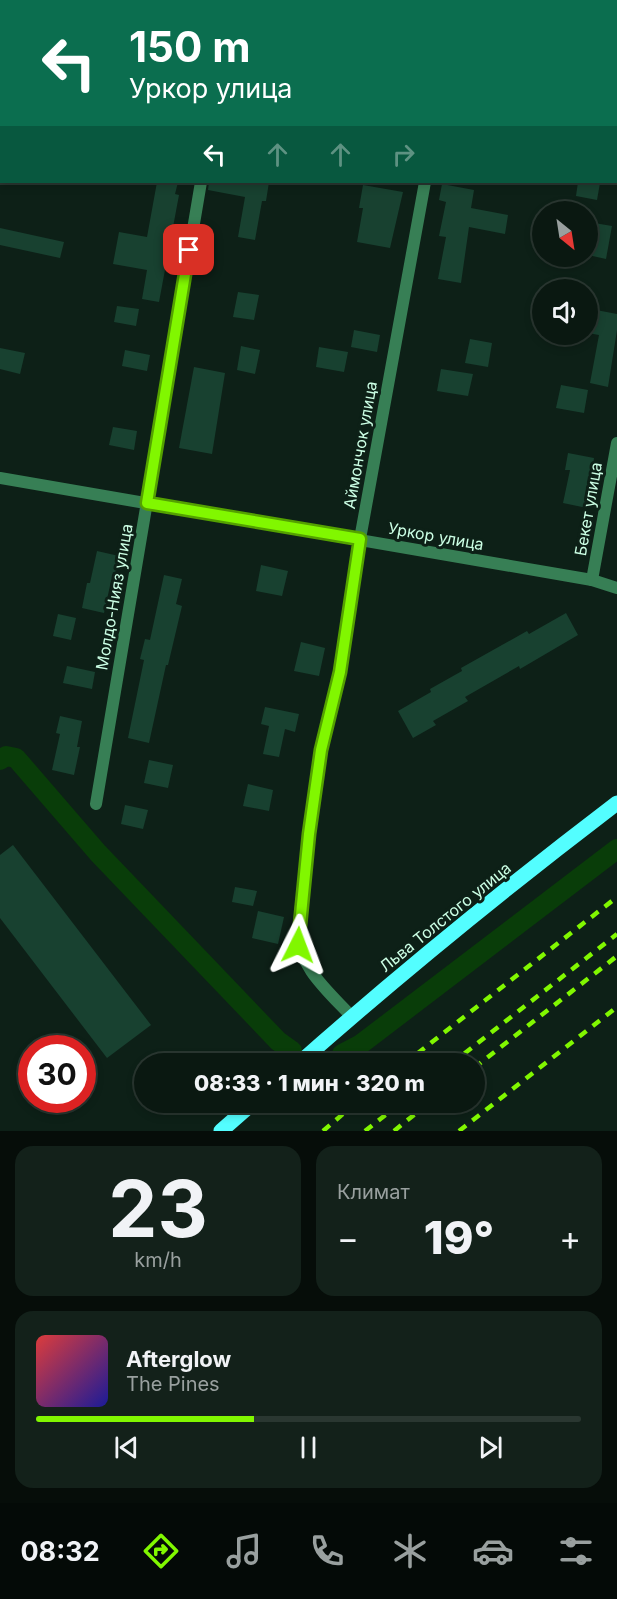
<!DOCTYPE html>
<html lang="ru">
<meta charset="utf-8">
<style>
body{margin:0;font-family:Inter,sans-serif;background:#13211a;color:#f1f3f6;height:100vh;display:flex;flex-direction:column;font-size:22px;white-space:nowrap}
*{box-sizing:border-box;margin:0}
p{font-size:20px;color:#99a09f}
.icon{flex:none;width:33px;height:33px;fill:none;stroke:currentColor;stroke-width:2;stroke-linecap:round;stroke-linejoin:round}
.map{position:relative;height:1131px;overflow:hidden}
.drawer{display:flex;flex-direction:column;gap:15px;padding:15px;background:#060d09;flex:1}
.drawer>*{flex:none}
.top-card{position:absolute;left:0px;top:0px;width:618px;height:183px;box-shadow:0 3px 9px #0003,0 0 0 2px #2a3731;background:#0b6e4f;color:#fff;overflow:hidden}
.needle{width:39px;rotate:150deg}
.fabs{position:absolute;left:532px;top:201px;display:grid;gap:12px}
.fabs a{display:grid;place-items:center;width:66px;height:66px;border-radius:50%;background:#0a1811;box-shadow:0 3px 9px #0003,0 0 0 2px #2a3731;font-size:30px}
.speed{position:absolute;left:18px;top:1035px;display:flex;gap:12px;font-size:30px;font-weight:700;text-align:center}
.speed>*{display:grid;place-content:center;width:78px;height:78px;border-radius:50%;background:#0a1811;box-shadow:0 3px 9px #0003,0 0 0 2px #2a3731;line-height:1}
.speed .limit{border:9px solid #d22;background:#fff;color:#111}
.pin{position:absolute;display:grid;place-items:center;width:51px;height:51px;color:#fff;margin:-26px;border-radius:12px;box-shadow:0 3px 9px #0006}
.me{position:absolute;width:66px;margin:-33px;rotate:3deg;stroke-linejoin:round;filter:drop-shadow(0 0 4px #0008)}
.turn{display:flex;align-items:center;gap:21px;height:126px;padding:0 30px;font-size:27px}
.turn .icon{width:78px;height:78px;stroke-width:2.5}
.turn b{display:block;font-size:42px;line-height:51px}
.lanes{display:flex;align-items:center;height:57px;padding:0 30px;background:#0003;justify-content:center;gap:30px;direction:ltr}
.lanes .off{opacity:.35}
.big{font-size:45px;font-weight:800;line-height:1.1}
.drawer .tile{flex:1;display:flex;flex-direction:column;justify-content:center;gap:9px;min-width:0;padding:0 21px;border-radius:18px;background:#13211a}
.drawer .dial{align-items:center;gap:0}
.dial b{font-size:78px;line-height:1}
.song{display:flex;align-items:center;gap:18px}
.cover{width:72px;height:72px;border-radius:9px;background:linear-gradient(135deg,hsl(0 70% 55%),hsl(240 70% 35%))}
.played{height:6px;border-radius:3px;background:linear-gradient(90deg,#81f700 40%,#2a3731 40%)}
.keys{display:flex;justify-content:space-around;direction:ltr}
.heat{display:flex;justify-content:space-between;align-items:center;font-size:33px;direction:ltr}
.drawer .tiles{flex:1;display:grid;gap:15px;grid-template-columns:1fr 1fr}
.tile:last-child{grid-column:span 2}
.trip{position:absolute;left:134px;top:1053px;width:351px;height:60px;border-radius:30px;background:#0a1811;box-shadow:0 3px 9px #0003,0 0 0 2px #2a3731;font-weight:800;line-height:60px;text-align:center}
.menu{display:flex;height:96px;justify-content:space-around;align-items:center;background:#040a07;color:#99a09f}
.menu .icon{width:42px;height:42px}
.menu .active{color:#81f700}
.menu b{font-size:27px;color:#f1f3f6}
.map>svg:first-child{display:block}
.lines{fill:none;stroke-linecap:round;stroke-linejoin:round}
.canal{stroke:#093d09;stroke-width:20}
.building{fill:#184130}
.street{stroke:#377f55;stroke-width:12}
.primary{stroke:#53feff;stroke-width:15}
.rail{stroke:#81f700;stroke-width:4.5;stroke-dasharray:9 8;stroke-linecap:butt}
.route-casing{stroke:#54a100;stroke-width:15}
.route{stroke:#81f700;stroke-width:10}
.labels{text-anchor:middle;stroke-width:6;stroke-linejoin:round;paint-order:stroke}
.street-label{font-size:16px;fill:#ccffe5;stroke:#0d2017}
</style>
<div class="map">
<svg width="617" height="1131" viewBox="0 0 617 1131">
<rect width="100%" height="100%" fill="#0d2017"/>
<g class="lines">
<!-- canal -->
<g class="canal">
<path d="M0 760 6 756 16 758 98 853 278 1041 292 1051"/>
<path d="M342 1054 361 1044 617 849"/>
</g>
</g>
<!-- building -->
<g class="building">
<path d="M157 182H178L175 194 179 195 159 302 142 299 147 270 113 264 119 232 147 237Z"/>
<path d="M209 182H269L266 201H262L255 240 238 237 245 197 208 190Z"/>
<path d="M578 182 600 183 597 200 576 196Z"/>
<path d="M442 184 474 190 471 208 508 215 505 234 469 227 461 283 438 279 446 237 439 236 446 202 439 200Z"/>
<path d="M363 185 403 192 390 248 357 242 363 208H359Z"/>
<path d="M588 222 612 226 606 259 588 255Z"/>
<path d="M0 228 64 242 60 258 0 245Z"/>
<path d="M238 292 259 295 254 320 233 317Z"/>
<path d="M117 306 139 309 136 326 114 322Z"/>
<path d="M591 309 617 314V330L608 387 590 383 599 335 588 333Z"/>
<path d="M354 330 380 335 377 352 351 347Z"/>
<path d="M470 339 492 343 488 367 465 363Z"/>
<path d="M241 346 260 350 255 374 237 370Z"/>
<path d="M319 347 348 352 344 372 316 367Z"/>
<path d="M0 348 25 353 20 374 0 369Z"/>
<path d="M125 350 150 355 147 371 122 366Z"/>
<path d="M194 367 225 373 212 454 179 448Z"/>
<path d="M441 369 473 374 468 396 437 391Z"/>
<path d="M561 385 588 390 584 413 556 408Z"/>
<path d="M113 427 137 431 134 450 109 445Z"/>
<path d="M568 453 594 458 587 508 563 503 570 470H565Z"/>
<path d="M97 551 119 556 116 573 113 572 104 613 82 608 87 583H90Z"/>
<path d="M261 565 288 571 282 596 256 591Z"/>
<path d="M164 575 182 579 176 604 182 606 168 665H166L149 743 128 738 144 660 140 659 145 639 150 640Z"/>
<path d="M566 613 578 635 520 669 519 666 465 697 468 701 433 721 436 725 413 738 398 711 431 692 430 689 462 671 461 668 527 631 529 634Z"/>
<path d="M58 614 76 618 71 640 53 636Z"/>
<path d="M301 642 325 648 319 676 294 671Z"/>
<path d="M67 666 95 672 92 689 63 683Z"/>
<path d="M265 707 299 714 295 732 285 729 279 757 263 754 269 726 261 724Z"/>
<path d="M60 716 82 721 77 747H80L74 775 52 770 60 734 56 733Z"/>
<path d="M149 760 173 765 168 788 144 783Z"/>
<path d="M248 784 273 790 269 811 243 806Z"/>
<path d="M125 805 148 810 143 829 121 824Z"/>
<path d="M13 845 151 1025 107 1058 0 918V855Z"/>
<path d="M235 887 257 891 253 906 232 902Z"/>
<path d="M258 911 284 917 278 944 252 938Z"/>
</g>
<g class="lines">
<!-- street -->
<g class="street">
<path d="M14 2 15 0"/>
<path d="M231 2V0"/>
<path d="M457 2V0"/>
<path d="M0 82 2 74"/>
<path d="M0 478 592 580 617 588"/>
<path d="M592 580 617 443"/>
<path d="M96 804 201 182"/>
<path d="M352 1017C329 992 298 967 298 932L309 834 321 750 340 672 360 539 425 182"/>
</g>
<!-- primary -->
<g class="primary">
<path d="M298 1064C401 973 508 886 617 803"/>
<path d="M221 1131 254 1102"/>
</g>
<!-- rail -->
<g class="rail">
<path d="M404 1064 617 897"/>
<path d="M451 1064 617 934"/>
<path d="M474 1068 617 956"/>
<path d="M323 1131 357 1102"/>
<path d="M365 1131 402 1102"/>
<path d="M394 1131 430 1102"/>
<path d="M459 1131 617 1007"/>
</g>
</g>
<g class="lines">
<!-- route casing -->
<g class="route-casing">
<path id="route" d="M189 250 147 503 360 539 340 672 321 750 309 834 298 945"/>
</g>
<!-- route -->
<use href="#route" class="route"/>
</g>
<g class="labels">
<!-- street labels -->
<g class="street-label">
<text transform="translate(360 445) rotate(-80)" y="6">Аймончок улица</text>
<text transform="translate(588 509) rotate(-80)" y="6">Бекет улица</text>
<text transform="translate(436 536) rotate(10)" y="6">Уркор улица</text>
<text transform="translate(114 597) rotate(-80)" y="6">Молдо-Нияз улица</text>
<text transform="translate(445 917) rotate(-39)" y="6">Льва Толстого улица</text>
</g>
</g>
</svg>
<div class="fabs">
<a><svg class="needle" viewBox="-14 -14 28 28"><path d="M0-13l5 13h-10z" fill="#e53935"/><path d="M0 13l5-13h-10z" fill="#99a09f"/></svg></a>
<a><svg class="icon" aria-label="sound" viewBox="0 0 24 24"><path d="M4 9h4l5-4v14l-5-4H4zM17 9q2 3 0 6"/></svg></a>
</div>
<div class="speed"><div class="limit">30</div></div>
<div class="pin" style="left:189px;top:250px;background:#d93025"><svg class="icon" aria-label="arrive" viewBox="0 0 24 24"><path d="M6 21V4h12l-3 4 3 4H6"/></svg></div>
<svg class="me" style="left:298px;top:945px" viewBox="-20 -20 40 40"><path d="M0-17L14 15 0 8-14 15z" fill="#81f700" stroke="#fff" stroke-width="4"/></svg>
<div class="trip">08:33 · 1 мин · 320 m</div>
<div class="top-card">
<div class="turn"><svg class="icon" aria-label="left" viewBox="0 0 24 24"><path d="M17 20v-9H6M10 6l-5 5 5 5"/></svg><div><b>150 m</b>Уркор улица</div></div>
<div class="lanes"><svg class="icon" aria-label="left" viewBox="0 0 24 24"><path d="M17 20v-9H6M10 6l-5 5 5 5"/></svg><svg class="icon off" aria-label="ahead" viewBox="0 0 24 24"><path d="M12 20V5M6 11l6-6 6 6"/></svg><svg class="icon off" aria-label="ahead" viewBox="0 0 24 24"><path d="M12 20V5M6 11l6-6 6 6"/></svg><svg class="icon off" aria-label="right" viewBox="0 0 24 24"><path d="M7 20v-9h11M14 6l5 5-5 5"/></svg></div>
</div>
</div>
<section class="drawer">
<div class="tiles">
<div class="tile dial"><b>23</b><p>km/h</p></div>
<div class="tile"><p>Климат</p>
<div class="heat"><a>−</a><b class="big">19°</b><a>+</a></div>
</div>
<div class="tile">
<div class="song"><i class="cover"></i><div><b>Afterglow</b><p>The Pines</p></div></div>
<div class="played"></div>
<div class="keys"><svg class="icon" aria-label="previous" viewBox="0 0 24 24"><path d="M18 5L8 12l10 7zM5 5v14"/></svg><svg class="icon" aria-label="pause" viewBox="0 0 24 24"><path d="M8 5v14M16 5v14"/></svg><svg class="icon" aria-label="next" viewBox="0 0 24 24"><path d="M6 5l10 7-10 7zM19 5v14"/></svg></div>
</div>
</div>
</section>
<nav class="menu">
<b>08:32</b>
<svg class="icon active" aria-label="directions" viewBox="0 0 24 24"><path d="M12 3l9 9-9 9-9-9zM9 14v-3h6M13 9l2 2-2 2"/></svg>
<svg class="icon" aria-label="music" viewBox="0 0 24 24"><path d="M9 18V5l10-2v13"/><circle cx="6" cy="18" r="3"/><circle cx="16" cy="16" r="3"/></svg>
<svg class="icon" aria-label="phone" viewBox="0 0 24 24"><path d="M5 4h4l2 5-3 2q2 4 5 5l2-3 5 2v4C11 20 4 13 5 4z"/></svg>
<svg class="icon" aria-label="climate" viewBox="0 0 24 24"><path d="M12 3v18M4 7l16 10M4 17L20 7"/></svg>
<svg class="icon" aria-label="car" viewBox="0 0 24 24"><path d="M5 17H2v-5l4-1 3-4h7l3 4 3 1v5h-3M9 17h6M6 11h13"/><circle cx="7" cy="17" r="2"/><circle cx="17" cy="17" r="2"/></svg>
<svg class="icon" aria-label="filters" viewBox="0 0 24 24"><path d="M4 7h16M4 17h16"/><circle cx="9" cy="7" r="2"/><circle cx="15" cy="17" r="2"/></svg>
</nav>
